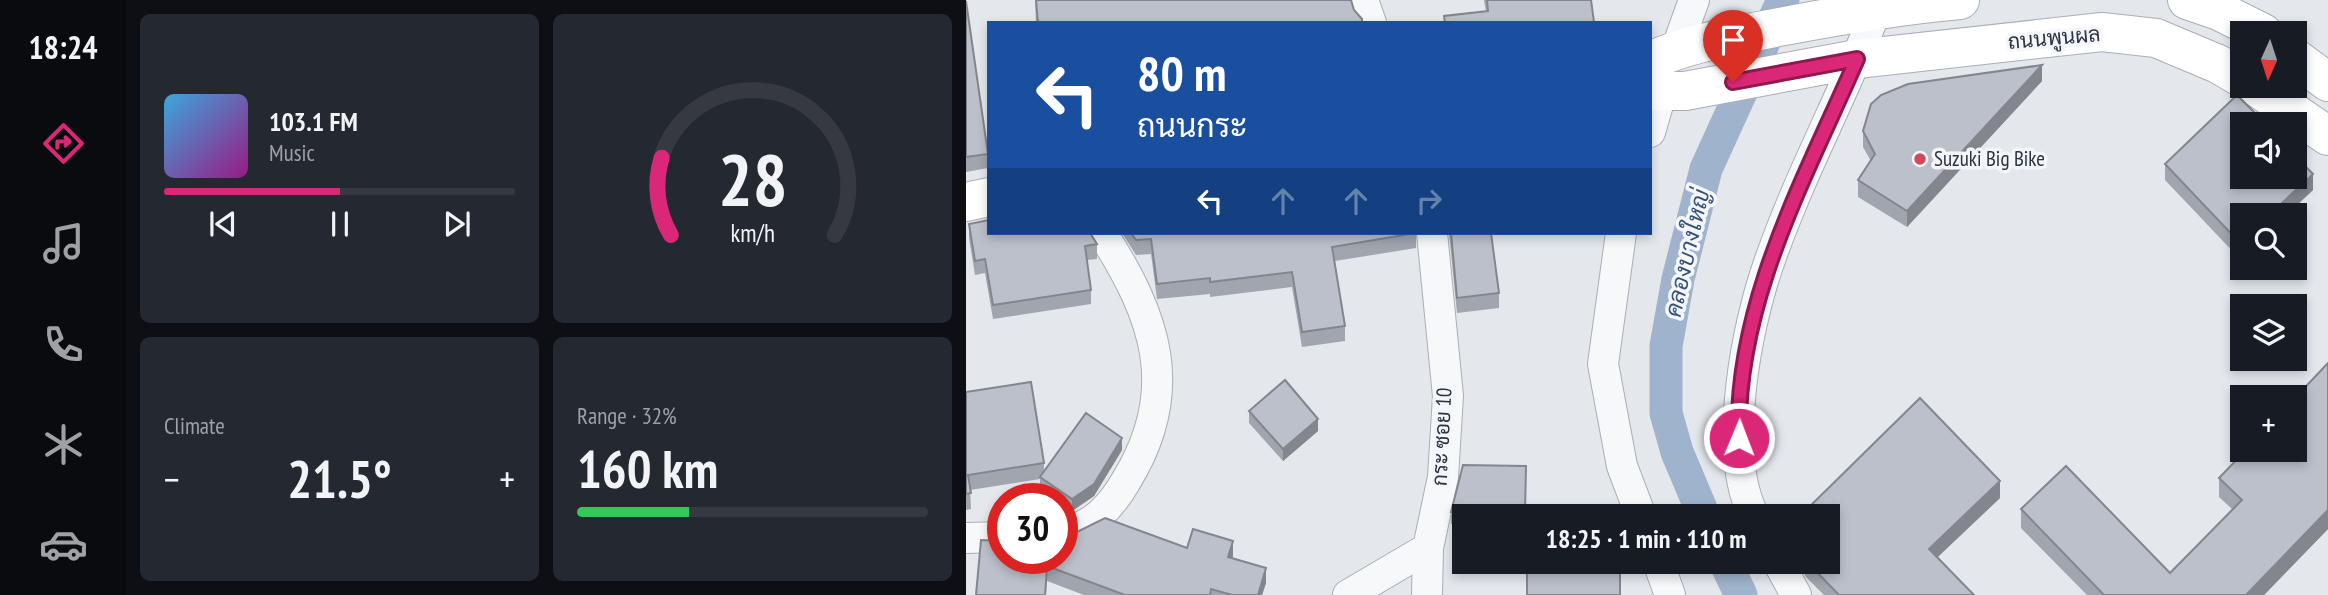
<!DOCTYPE html>
<meta charset="utf-8">
<style>
body{margin:0;font-family:"PT Sans Narrow",Sarabun,sans-serif;background:#242831;color:#f1f3f6;height:100vh;display:flex;flex-direction:column;font-size:26px;white-space:nowrap}
*{box-sizing:border-box;margin:0}
p{font-size:23px;color:#9ea1a6}
.icon{flex:none;width:38px;height:38px;fill:none;stroke:currentColor;stroke-width:2;stroke-linecap:round;stroke-linejoin:round}
.map{position:relative;flex:1;overflow:hidden}
.drawer{display:flex;flex-direction:column;gap:14px;padding:14px;background:#0d0f14;width:840px}
.drawer>*{flex:none}
.guide{position:absolute;left:21px;top:21px;width:665px;height:214px;border-radius:0px;box-shadow:0 4px 10px #0003;background:#1a4fa0;color:#fff;overflow:hidden}
.needle{width:46px;rotate:183deg}
.fabs{position:absolute;left:1264px;top:21px;display:grid;gap:14px}
.fabs a{display:grid;place-items:center;width:77px;height:77px;border-radius:0px;background:#171b24;box-shadow:0 4px 10px #0003;font-size:35px}
.speed{position:absolute;left:21px;top:483px;display:flex;gap:14px;font-size:35px;font-weight:700;text-align:center}
.speed>*{display:grid;place-content:center;width:91px;height:91px;border-radius:50%;background:#171b24;box-shadow:0 4px 10px #0003;line-height:1}
.speed .limit{border:10px solid #d22;background:#fff;color:#111}
.pin{position:absolute;display:grid;place-items:center;width:60px;height:60px;color:#fff;margin:-72px -30px;border-radius:50% 50% 50% 0;rotate:-45deg;box-shadow:0 0 7px #0007}
.pin .icon{rotate:45deg}
.me{position:absolute;width:77px;margin:-38px;rotate:1deg;stroke-linejoin:round;filter:drop-shadow(0 0 5px #0008)}
.turn{display:flex;align-items:center;gap:24px;height:147px;padding:0 35px;font-size:32px}
.turn .icon{width:91px;height:91px;stroke-width:2.5}
.turn b{display:block;font-size:49px;line-height:60px}
.lanes{display:flex;align-items:center;height:66px;padding:0 35px;background:#0003;justify-content:center;gap:35px;direction:ltr}
.lanes .off{opacity:.35}
.big{font-size:52px;font-weight:800;line-height:1.1}
.drawer .card{flex:1;display:flex;flex-direction:column;justify-content:center;gap:10px;min-width:0;padding:0 24px;border-radius:10px;background:#242831}
.drawer .dial{align-items:center;gap:0}
.dial svg{height:182px;overflow:visible;fill:none;stroke:#363941;stroke-width:7;stroke-linecap:round;text-anchor:middle}
.dial text{fill:#f1f3f6;stroke:none}
.song{display:flex;align-items:center;gap:21px}
.cover{width:84px;height:84px;border-radius:10px;background:linear-gradient(135deg,hsl(200 70% 55%),hsl(310 70% 35%))}
.played{height:7px;border-radius:4px;background:linear-gradient(90deg,#db2777 50%,#363941 50%)}
.keys{display:flex;justify-content:space-around;direction:ltr}
.heat{display:flex;justify-content:space-between;align-items:center;font-size:38px;direction:ltr}
.charge{height:10px;border-radius:5px;background:linear-gradient(90deg,#34c759 32%,#363941 0)}
.drawer .tiles{flex:1;display:grid;gap:14px;grid-template-columns:repeat(2,1fr)}
.trip{position:absolute;left:486px;top:504px;width:388px;height:70px;border-radius:0px;background:#171b24;box-shadow:0 4px 10px #0003;font-weight:800;line-height:70px;text-align:center}
main{display:flex;flex:1;min-height:0}
.tabs{display:flex;flex-direction:column;width:126px;justify-content:space-around;align-items:center;background:#090b0e;color:#9ea1a6}
.tabs .icon{width:49px;height:49px}
.tabs .current{color:#db2777}
.tabs b{font-size:32px;color:#f1f3f6}
.map>svg:first-child{display:block}
.lines{fill:none;stroke-linecap:round;stroke-linejoin:round}
.canal{stroke:#9fb4cc;stroke-width:33}
.minor-casing{stroke:#a9aeb7;stroke-width:32}
.secondary-casing{stroke:#a9aeb7;stroke-width:40}
.minor{stroke:#f7f8fa;stroke-width:30}
.secondary{stroke:#fff;stroke-width:38}
.wall{fill:#a1a5ae}
.shaded-wall{fill:#83868d}
.building{fill:#bbc0ca;stroke:#83868d;stroke-width:2}
.route-casing{stroke:#8e194d;stroke-width:18}
.route{stroke:#db2777;stroke-width:12}
.poi-dot{fill:#d1495b;stroke:#f4f6f9;stroke-width:2.5}
.labels{text-anchor:middle;stroke-width:7;stroke-linejoin:round;paint-order:stroke}
.street-label{font-size:21px;fill:#2b3445;stroke:#f4f6f9}
.poi-label{font-size:21px;fill:#2b3445;stroke:#f4f6f9;text-anchor:start}
.water-label{font-size:23px;font-style:italic;fill:#34527a;stroke:#f4f6f9}
</style>
<main>
<nav class="tabs">
<b>18:24</b>
<svg class="icon current" aria-label="directions" viewBox="0 0 24 24"><path d="M12 3l9 9-9 9-9-9zM9 14v-3h6M13 9l2 2-2 2"/></svg>
<svg class="icon" aria-label="music" viewBox="0 0 24 24"><path d="M9 18V5l10-2v13"/><circle cx="6" cy="18" r="3"/><circle cx="16" cy="16" r="3"/></svg>
<svg class="icon" aria-label="phone" viewBox="0 0 24 24"><path d="M5 4h4l2 5-3 2q2 4 5 5l2-3 5 2v4C11 20 4 13 5 4z"/></svg>
<svg class="icon" aria-label="climate" viewBox="0 0 24 24"><path d="M12 3v18M4 7l16 10M4 17L20 7"/></svg>
<svg class="icon" aria-label="car" viewBox="0 0 24 24"><path d="M5 17H2v-5l4-1 3-4h7l3 4 3 1v5h-3M9 17h6M6 11h13"/><circle cx="7" cy="17" r="2"/><circle cx="17" cy="17" r="2"/></svg>
</nav>
<section class="drawer">
<div class="tiles">
<div class="card">
<div class="song"><i class="cover"></i><div><b>103.1 FM</b><p>Music</p></div></div>
<div class="played"></div>
<div class="keys"><svg class="icon" aria-label="previous" viewBox="0 0 24 24"><path d="M18 5L8 12l10 7zM5 5v14"/></svg><svg class="icon" aria-label="pause" viewBox="0 0 24 24"><path d="M8 5v14M16 5v14"/></svg><svg class="icon" aria-label="next" viewBox="0 0 24 24"><path d="M6 5l10 7-10 7zM19 5v14"/></svg></div>
</div>
<div class="card dial"><svg viewBox="0 0 100 80">
<path d="M14 69A42 42 0 1 1 86 69"/>
<path d="M14 69A42 42 0 0 1 10 35" stroke="#db2777"/>
<text x="50" y="56" font-size="32" font-weight="700">28</text>
<text x="50" y="72" font-size="11">km/h</text>
</svg></div>
<div class="card"><p>Climate</p>
<div class="heat"><a>−</a><b class="big">21.5°</b><a>+</a></div>
</div>
<div class="card"><p>Range · 32%</p><b class="big">160 km</b><div class="charge"></div></div>
</div>
</section>
<div class="map">
<svg width="1362" height="595" viewBox="0 0 1362 595">
<rect width="100%" height="100%" fill="#e4e7ec"/>
<g class="lines">
<!-- canal -->
<g class="canal">
<path d="M738 516 711 452 700 413V346L712 279 740 169 817 0"/>
<path d="M759 562 775 595"/>
</g>
<!-- minor casing -->
<g class="minor-casing">
<g id="minor">
<path d="M397 0 405 23"/>
<path d="M710 50 728 0"/>
<path d="M684 132 696 91"/>
<path d="M655 233 637 364 656 466 675 516"/>
<path d="M788 516C755 453 781 322 805 257 835 172 879 92 911 8"/>
<path d="M96 533C126 527 145 507 160 481 216 390 190 317 136 233"/>
<path d="M0 538 37 537"/>
<path d="M692 562 704 595"/>
<path d="M812 562 830 595"/>
<path d="M382 595 462 548 477 477 482 396 466 233"/>
<path d="M461 595 462 548"/>
</g>
</g>
<!-- secondary casing -->
<g class="secondary-casing">
<g id="secondary">
<path d="M1221 0 1253 11 1297 33"/>
<path d="M1328 57 1362 82"/>
<path d="M684 61C721 44 758 38 798 30 863 17 927 6 994 0"/>
<path d="M1289 86 1362 136"/>
<path d="M684 91H719L891 59 1136 32 1190 38 1252 64 1276 78"/>
<path d="M0 202 23 197"/>
</g>
</g>
<!-- minor -->
<use href="#minor" class="minor"/>
<!-- secondary -->
<use href="#secondary" class="secondary"/>
</g>
<!-- wall -->
<g class="wall">
<path d="M69 0H385L388 10 396 23H70Z"/>
<path d="M518 0H625L628 23H478V16L520 11Z"/>
<path d="M0 1 22 154V168L0 172Z"/>
<path d="M1076 81 941 227 892 197V180L905 161 897 147V131Z"/>
<path d="M1199 164 1347 190 1274 259 1199 180Z"/>
<path d="M3 224 131 244V259L121 260 125 290V304L27 319 19 273 9 275 3 238Z"/>
<path d="M156 233H450V248L369 261 379 326V341L336 347 326 287 244 297V294L191 299 185 254 170 255Z"/>
<path d="M483 233H525L533 293V308L491 313Z"/>
<path d="M1362 363V529L1298 595H1121L1055 528V509L1204 573 1266 509 1253 497V478Z"/>
<path d="M0 392 78 463V472L156 450 128 496 106 511 96 504V499H89L74 489V479L4 490 5 509 0 510Z"/>
<path d="M283 411 352 431 317 461 283 423Z"/>
<path d="M560 466 559 516H499V524H485V512Z"/>
<path d="M1034 498 972 557 1008 595H858L840 577 832 562H863Z"/>
<path d="M15 540 221 548 267 556 266 558 300 583 296 595H118L81 581 80 595H10Z"/>
</g>
<!-- shaded-wall -->
<g class="shaded-wall">
<path d="M1076 65V81L941 227V211Z"/>
<path d="M1347 174V190L1320 215H1303Z"/>
<path d="M1276 241V257L1274 259V243Z"/>
<path d="M352 419V431L317 461V449Z"/>
<path d="M156 438V450L128 496 106 511V499Z"/>
<path d="M1034 481V498L963 565V549Z"/>
<path d="M1362 510V529L1298 595H1280Z"/>
<path d="M267 541V556L262 572V557Z"/>
<path d="M300 568V583L296 595H292Z"/>
</g>
<!-- building -->
<g class="building">
<path d="M70 0H385L388 10 396 19V23H72Z"/>
<path d="M521 0H625L628 22 479 23 478 16 522 11Z"/>
<path d="M0 1 22 154 0 157Z"/>
<path d="M1076 65 941 211 892 180 909 154 897 131 905 104 915 95 942 84Z"/>
<path d="M1271 95 1300 124H1276V177H1328V155L1347 174 1303 215H1276V241L1274 243 1199 164Z"/>
<path d="M23 220V233H124L131 244 119 246 125 290 27 305 19 259 9 261 3 224Z"/>
<path d="M165 233H450L366 247 379 326 336 332 326 272 244 282V278L191 284 185 239 170 240Z"/>
<path d="M485 233H525L533 293 491 298Z"/>
<path d="M1362 363V510L1280 595H1138L1055 509 1100 466 1204 573 1276 500 1253 478 1280 450H1328V399Z"/>
<path d="M319 380 352 419 317 449 283 411Z"/>
<path d="M65 382 78 463 2 475 5 493 0 494V392Z"/>
<path d="M954 398 1034 481 963 549 1008 595H873L841 562H863V516H834Z"/>
<path d="M120 413 156 438 128 484 106 499 74 477Z"/>
<path d="M497 465 560 466 559 513 485 512Z"/>
<path d="M139 518 221 548 227 529 267 541 262 557 300 568 292 595H266L245 589 244 595H159L81 566 79 595H10L15 540 37 541V558H96V534L113 531Z"/>
<rect x="561" y="562" width="93" height="33"/>
</g>
<g class="lines">
<!-- route casing -->
<g class="route-casing">
<path id="route" d="M767 82 891 59C839 178 769 304 773 438"/>
</g>
<!-- route -->
<use href="#route" class="route"/>
</g>
<!-- markers -->
<circle class="poi-dot" cx="954" cy="159" r="7"/>
<g class="labels">
<!-- street labels -->
<g class="street-label">
<text transform="translate(1088 38) rotate(-5)" y="7">ถนนพูนผล</text>
<text transform="translate(476 437) rotate(-87)" y="7">กระ ซอย 10</text>
</g>
<!-- poi labels -->
<g class="poi-label">
<text x="968" y="166">Suzuki Big Bike</text>
</g>
<!-- water labels -->
<g class="water-label">
<text transform="translate(721 253) rotate(-77)" y="8">คลองบางใหญ่</text>
</g>
</g>
</svg>
<div class="fabs">
<a><svg class="needle" viewBox="-14 -14 28 28"><path d="M0-13l5 13h-10z" fill="#e53935"/><path d="M0 13l5-13h-10z" fill="#9ea1a6"/></svg></a>
<a><svg class="icon" aria-label="sound" viewBox="0 0 24 24"><path d="M4 9h4l5-4v14l-5-4H4zM17 9q2 3 0 6"/></svg></a>
<a><svg class="icon" aria-label="search" viewBox="0 0 24 24"><circle cx="10" cy="10" r="6"/><path d="M15 15l6 6"/></svg></a>
<a><svg class="icon" aria-label="layers" viewBox="0 0 24 24"><path d="M12 4l9 5-9 5-9-5zM3 14l9 5 9-5"/></svg></a>
<a>+</a>
</div>
<div class="speed"><div class="limit">30</div></div>
<div class="pin" style="left:767px;top:82px;background:#d93025"><svg class="icon" aria-label="arrive" viewBox="0 0 24 24"><path d="M6 21V4h12l-3 4 3 4H6"/></svg></div>
<svg class="me" style="left:773px;top:438px" viewBox="-20 -20 40 40"><circle r="17" fill="#db2777" stroke="#fff" stroke-width="3"/><path d="M0-11L8 9 0 5-8 9z" fill="#fff"/></svg>
<div class="trip">18:25 · 1 min · 110 m</div>
<div class="guide">
<div class="turn"><svg class="icon" aria-label="left" viewBox="0 0 24 24"><path d="M17 20v-9H6M10 6l-5 5 5 5"/></svg><div><b>80 m</b>ถนนกระ</div></div>
<div class="lanes"><svg class="icon" aria-label="left" viewBox="0 0 24 24"><path d="M17 20v-9H6M10 6l-5 5 5 5"/></svg><svg class="icon off" aria-label="ahead" viewBox="0 0 24 24"><path d="M12 20V5M6 11l6-6 6 6"/></svg><svg class="icon off" aria-label="ahead" viewBox="0 0 24 24"><path d="M12 20V5M6 11l6-6 6 6"/></svg><svg class="icon off" aria-label="right" viewBox="0 0 24 24"><path d="M7 20v-9h11M14 6l5 5-5 5"/></svg></div>
</div>
</div>
</main>
